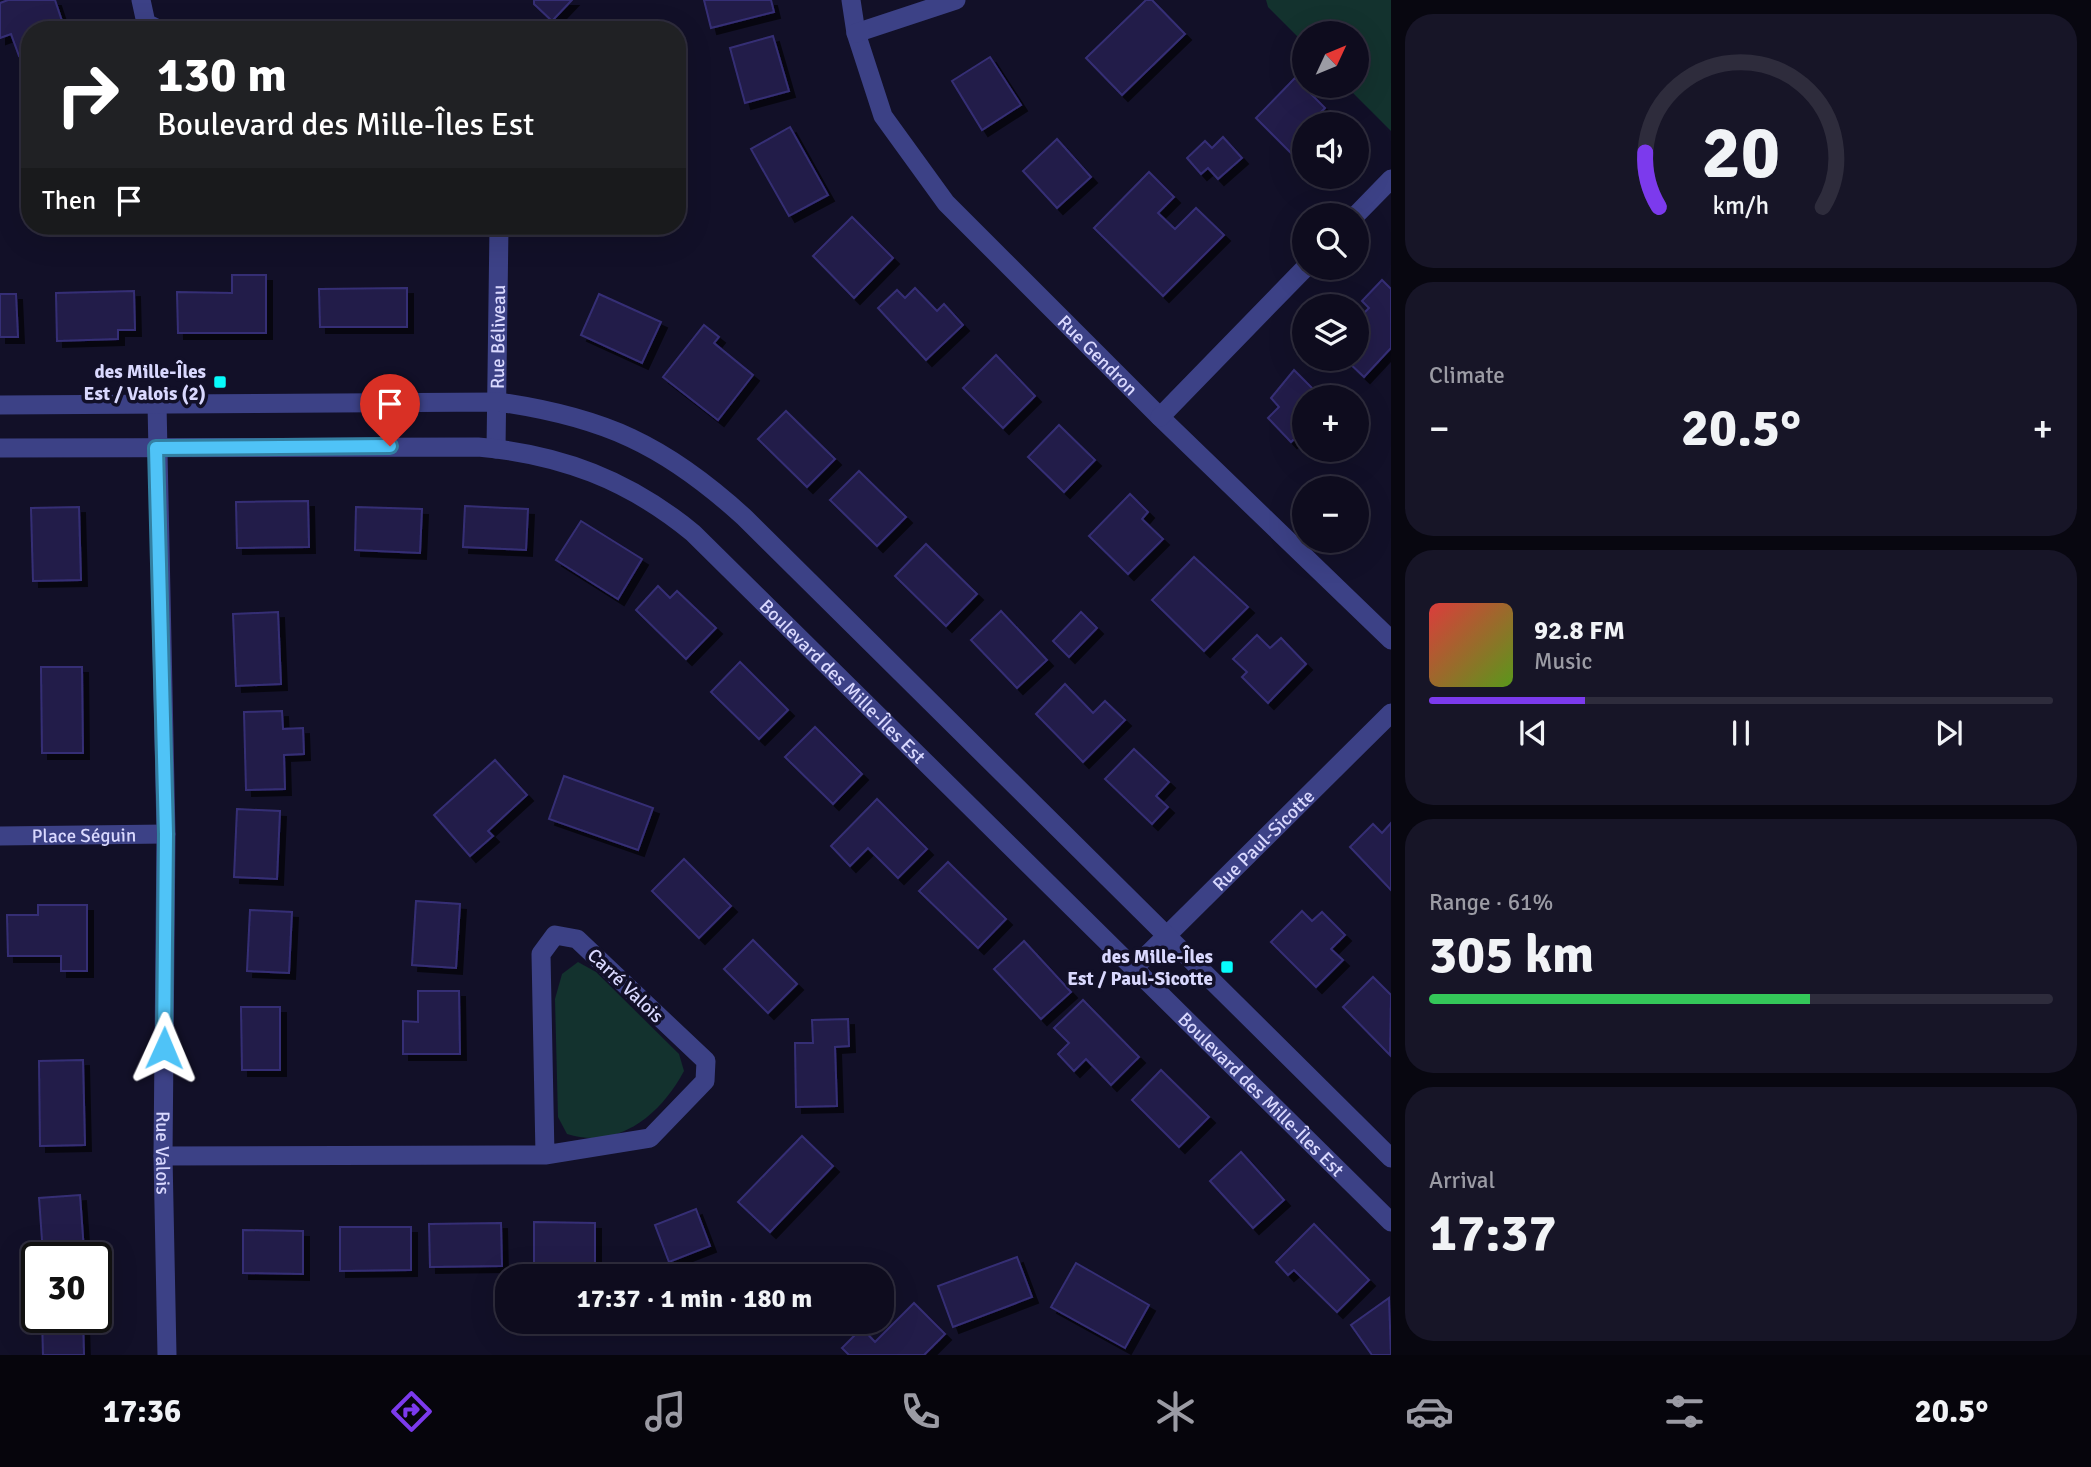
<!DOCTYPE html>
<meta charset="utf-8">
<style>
body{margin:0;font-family:Signika,sans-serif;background:#171527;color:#f1f3f6;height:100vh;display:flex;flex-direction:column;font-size:26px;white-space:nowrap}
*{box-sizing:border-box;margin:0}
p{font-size:23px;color:#9b9ba4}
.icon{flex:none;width:38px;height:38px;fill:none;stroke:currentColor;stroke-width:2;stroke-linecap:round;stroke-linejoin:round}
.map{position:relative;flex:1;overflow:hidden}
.details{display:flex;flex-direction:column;gap:14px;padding:14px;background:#080710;width:700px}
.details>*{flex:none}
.guide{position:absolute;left:21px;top:21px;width:665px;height:214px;border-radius:28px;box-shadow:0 7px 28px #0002,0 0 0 2px #2e2c3c;background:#202124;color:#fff;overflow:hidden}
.needle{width:46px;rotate:46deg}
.fabs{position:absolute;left:1292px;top:21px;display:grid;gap:14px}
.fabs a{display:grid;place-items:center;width:77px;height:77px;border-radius:50%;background:#0e0c1e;box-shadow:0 7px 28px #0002,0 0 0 2px #2e2c3c;font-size:35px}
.speed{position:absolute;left:21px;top:1242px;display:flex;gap:14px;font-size:35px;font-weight:700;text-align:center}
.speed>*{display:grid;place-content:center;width:91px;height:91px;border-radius:50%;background:#0e0c1e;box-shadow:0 7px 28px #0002,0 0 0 2px #2e2c3c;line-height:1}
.speed .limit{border:4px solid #111;border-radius:10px;background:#fff;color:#111}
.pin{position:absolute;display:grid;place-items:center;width:60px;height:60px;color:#fff;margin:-72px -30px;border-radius:50% 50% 50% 0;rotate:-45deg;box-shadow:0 0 7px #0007}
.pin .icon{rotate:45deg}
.me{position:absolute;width:77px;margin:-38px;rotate:1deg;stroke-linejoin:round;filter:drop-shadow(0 0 5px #0008)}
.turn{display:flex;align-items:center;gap:24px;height:147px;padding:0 21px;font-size:32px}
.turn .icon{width:91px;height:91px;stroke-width:2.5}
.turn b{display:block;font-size:49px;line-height:60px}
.then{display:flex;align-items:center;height:66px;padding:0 21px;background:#0003;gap:14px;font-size:26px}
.big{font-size:52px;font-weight:800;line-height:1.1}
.details .tile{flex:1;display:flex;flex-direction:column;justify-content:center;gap:10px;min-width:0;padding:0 24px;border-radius:28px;background:#171527}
.details .dial{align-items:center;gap:0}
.dial svg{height:182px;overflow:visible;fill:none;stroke:#2e2c3c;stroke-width:7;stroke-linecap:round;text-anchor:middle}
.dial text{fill:#f1f3f6;stroke:none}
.song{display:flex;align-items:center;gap:21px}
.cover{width:84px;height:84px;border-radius:10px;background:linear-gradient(135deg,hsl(0 70% 55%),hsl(90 70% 35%))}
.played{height:7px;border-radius:4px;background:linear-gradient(90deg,#7c3aed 25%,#2e2c3c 25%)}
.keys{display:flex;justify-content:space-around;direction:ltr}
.heat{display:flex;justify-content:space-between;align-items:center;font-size:38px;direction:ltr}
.charge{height:10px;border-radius:5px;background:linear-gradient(90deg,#34c759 61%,#2e2c3c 0)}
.trip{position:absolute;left:495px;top:1264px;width:399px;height:70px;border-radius:28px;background:#0e0c1e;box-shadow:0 7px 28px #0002,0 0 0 2px #2e2c3c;font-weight:800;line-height:70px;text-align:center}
.menu{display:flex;height:112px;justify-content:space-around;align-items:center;background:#06050c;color:#9b9ba4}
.menu .icon{width:49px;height:49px}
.menu .selected{color:#7c3aed}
.menu b{font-size:32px;color:#f1f3f6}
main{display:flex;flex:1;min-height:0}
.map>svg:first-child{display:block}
.green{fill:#13322e}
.building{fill:#211d49;stroke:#362f75;stroke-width:2;filter:url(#shadow)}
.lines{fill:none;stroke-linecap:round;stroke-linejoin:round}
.minor{stroke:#3c4186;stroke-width:19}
.tertiary{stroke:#3c4186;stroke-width:19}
.route-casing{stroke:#337fa1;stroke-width:18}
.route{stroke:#4fc3f7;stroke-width:12}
.poi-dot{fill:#07fbfb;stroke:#121028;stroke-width:2.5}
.labels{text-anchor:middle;stroke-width:7;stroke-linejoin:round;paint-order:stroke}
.street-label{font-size:19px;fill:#d9d8fe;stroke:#121028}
.poi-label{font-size:19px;font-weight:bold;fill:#d9d8fe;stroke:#121028;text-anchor:end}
</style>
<main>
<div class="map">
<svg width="1391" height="1355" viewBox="0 0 1391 1355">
<defs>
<filter id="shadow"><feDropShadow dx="6" dy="6" stdDeviation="0" flood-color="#0009"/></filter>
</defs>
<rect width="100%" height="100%" fill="#121028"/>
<!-- green -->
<g class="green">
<path d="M1266 0H1391V131L1346 86H1356V33H1304V43L1268 7Z"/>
<path d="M578 962 596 972 679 1054 684 1071C661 1114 619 1150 567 1134L558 1117 555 999 562 974Z"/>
</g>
<!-- building -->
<g class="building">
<path d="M8 0H55L65 30H30V53L19 56 11 34 0 38V3Z"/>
<path d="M534 0H572L552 21 534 4Z"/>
<path d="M704 0H771L774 12 711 28Z"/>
<path d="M1146 0H1152L1185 34 1122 95 1086 58Z"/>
<path d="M773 36 789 91 745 103 730 48Z"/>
<path d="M990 57 1021 105 982 130 952 81Z"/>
<path d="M1295 78 1325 108 1312 122 1314 124H1304V148L1295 157 1256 118Z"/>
<path d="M790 127 828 195 789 216 751 149Z"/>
<path d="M1223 137 1242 158 1218 179 1208 168 1201 174 1187 158 1205 141 1212 148Z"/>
<path d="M1057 139 1091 177 1057 208 1023 171Z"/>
<path d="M1149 172 1174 197 1158 213 1175 229 1196 208 1224 235 1163 296 1094 228Z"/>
<path d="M852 217 893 258 854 298 813 256Z"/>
<path d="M232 275H266V333H178L177 292 232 293Z"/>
<path d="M1382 280 1391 289V348L1364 377 1345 359H1356V321L1369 308 1362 301Z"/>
<path d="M407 288V327H320L319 289Z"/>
<path d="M915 288 937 311 944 304 963 325 926 360 878 308 897 290 905 298Z"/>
<path d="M134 291 135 330H118V339L57 341 56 293Z"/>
<path d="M0 294H16L18 337H0Z"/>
<path d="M599 294 661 322 642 363 581 335Z"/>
<path d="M704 325 719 337 714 343 753 375 718 420 663 377Z"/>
<path d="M996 355 1035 396 1003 428 963 388Z"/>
<path d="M1294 370 1321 397H1304V430L1291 442 1268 418 1279 407 1271 398Z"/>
<path d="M786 411 835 459 807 487 758 439Z"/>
<path d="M1059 425 1095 460 1064 492 1028 457Z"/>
<path d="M859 471 906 517 877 546 830 500Z"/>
<path d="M1130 494 1148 512 1142 519 1163 539 1128 574 1089 536Z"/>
<path d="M308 501 309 547 237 548 236 502Z"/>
<path d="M465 506 528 509 526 550 463 547Z"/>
<path d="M79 507 81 580 33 581 31 508Z"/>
<path d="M356 507 422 509 420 553 355 550Z"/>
<path d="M581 521 642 559 618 599 556 560Z"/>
<path d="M926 544 977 594 946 626 895 576Z"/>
<path d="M1194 557 1248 607 1204 651 1152 600Z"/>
<path d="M658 586 670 598 677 591 716 628 686 659 636 610Z"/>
<path d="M1001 611 1047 660 1017 688 971 640Z"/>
<path d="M278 612 281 684 236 686 233 614Z"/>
<path d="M1081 612 1097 628 1069 657 1053 641Z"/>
<path d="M1257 635 1270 648 1281 638 1306 664 1268 703 1242 677 1247 672 1233 659Z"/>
<path d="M740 662 788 710 759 739 711 692Z"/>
<path d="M41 667H82L83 753H42Z"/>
<path d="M1065 684 1093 713 1105 701 1125 720 1083 762 1036 714Z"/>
<path d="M282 711 283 729 303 728 304 754 284 755 285 789 246 790 244 712Z"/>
<path d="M815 727 862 774 833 804 785 757Z"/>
<path d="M1134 749 1169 782 1156 796 1168 807 1152 824 1105 779Z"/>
<path d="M495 760 527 795 488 831 493 836 470 856 434 815Z"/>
<path d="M564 776 653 808 638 850 549 819Z"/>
<path d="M877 799 927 849 898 878 868 848 850 866 831 846Z"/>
<path d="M237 809 280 811 277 879 234 877Z"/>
<path d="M1391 823V890L1350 847 1373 824 1382 833Z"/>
<path d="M684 859 731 906 699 938 652 891Z"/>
<path d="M948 862 1006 919 978 948 919 891Z"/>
<path d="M416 901 460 904 456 968 412 965Z"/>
<path d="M38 905H87V971H61V956H8L7 915H38Z"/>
<path d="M250 910 292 912 289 973 247 971Z"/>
<path d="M1302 911 1312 921 1322 912 1345 935 1331 949 1343 960 1316 987 1271 942Z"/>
<path d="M753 940 797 984 768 1013 724 969Z"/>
<path d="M1024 941 1071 992 1041 1019 994 969Z"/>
<path d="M1373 977 1391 995 1390 1055 1343 1007Z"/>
<path d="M418 991H459L460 1054H403V1021L418 1022Z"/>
<path d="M1083 1000 1139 1057 1111 1085 1086 1059 1074 1071 1058 1054 1069 1043 1054 1028Z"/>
<path d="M241 1007H280V1070H242Z"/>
<path d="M848 1019 849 1046 835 1047 837 1106 796 1107 795 1043H813L812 1020Z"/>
<path d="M83 1060 85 1145 40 1146 39 1061Z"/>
<path d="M1161 1070 1209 1117 1179 1147 1132 1100Z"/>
<path d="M802 1136 833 1166 770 1232 738 1202Z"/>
<path d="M1241 1152 1284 1200 1253 1228 1210 1181Z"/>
<path d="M80 1195 84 1251 43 1254 39 1198Z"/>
<path d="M696 1209 710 1246 669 1262 655 1225Z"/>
<path d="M534 1222 595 1223V1263H534Z"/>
<path d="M501 1223 502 1266 430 1267 429 1224Z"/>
<path d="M1314 1224 1369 1280 1337 1312 1294 1270 1288 1275 1276 1262Z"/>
<path d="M340 1227H411V1270L340 1271Z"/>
<path d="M243 1230 303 1231V1274L243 1273Z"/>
<path d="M1017 1257 1032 1297 953 1327 938 1286Z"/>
<path d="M1076 1263 1149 1305 1125 1348 1051 1307Z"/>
<path d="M1389 1298 1391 1355H1372L1351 1325Z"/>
<path d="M914 1303 945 1334 924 1355H849L842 1348 862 1328 875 1342Z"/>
<path d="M42 1318H83L84 1355H43Z"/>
</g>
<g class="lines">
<!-- minor -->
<g class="minor">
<path d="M141 0 146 23 160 30"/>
<path id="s1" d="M851 0 856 33 883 116 946 203 1160 417 1391 640"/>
<path d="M856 33 956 0"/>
<path d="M1356 215 1391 179"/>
<path id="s2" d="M157 404 166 834 163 1156 167 1355"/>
<path d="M1160 417 1305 268"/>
<path id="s3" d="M496 449 499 226"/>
<path id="s4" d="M0 836 166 834"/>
<path id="s5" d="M1134 968 1391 713"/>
<path d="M163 1156 545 1155 650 1138 705 1081 706 1061 577 939 555 935 541 954 545 1155"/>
</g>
<!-- tertiary -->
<g class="tertiary">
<path d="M0 405 498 402C604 417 665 445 744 517L1391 1158"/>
<path id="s6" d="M0 448 478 447C560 454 629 480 693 533L1391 1222"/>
</g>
</g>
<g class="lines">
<!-- route casing -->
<g class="route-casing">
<path id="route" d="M164 1048 166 834 156 448 390 446"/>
</g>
<!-- route -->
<use href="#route" class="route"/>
</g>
<!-- markers -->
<g class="poi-dot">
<rect x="213" y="375" width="14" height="14" rx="3.5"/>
<rect x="1220" y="960" width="14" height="14" rx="3.5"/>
</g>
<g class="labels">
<!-- street labels -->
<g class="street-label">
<text dy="7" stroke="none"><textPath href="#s3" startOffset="112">Rue Béliveau</textPath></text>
<text dy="7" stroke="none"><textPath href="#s1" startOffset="443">Rue Gendron</textPath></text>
<text dy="7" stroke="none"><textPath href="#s6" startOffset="924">Boulevard des Mille-Îles Est</textPath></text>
<text dy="7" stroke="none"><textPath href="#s4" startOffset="84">Place Séguin</textPath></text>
<text dy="7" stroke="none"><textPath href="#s5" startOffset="182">Rue Paul-Sicotte</textPath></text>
<text transform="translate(626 985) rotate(44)" y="7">Carré Valois</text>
<text dy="7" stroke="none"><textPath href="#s6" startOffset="1512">Boulevard des Mille-Îles Est</textPath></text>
<text dy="7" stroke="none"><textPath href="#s2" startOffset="749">Rue Valois</textPath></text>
</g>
<!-- poi labels -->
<g class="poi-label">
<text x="206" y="378">des Mille-Îles<tspan x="206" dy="22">Est / Valois (2)</tspan></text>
<text x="1213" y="963">des Mille-Îles<tspan x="1213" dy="22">Est / Paul-Sicotte</tspan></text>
</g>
</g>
</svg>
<div class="fabs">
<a><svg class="needle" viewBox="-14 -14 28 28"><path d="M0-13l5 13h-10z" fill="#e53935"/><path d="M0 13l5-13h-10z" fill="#9b9ba4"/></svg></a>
<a><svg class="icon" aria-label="sound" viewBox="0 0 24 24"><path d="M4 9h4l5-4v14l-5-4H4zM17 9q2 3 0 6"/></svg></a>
<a><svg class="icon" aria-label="search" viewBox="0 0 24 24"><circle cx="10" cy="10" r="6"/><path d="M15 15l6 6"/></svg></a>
<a><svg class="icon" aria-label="layers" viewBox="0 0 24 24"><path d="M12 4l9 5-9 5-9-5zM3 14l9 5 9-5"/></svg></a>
<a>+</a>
<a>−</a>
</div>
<div class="speed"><div class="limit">30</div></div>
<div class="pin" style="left:390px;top:446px;background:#d93025"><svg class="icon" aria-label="arrive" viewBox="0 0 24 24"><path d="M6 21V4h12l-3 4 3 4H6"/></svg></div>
<svg class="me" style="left:164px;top:1048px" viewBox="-20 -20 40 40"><path d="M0-17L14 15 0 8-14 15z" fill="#4fc3f7" stroke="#fff" stroke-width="4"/></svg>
<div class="trip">17:37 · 1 min · 180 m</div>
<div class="guide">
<div class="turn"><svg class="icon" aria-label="right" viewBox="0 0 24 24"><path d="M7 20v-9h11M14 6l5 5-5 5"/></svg><div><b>130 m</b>Boulevard des Mille-Îles Est</div></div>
<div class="then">Then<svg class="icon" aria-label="arrive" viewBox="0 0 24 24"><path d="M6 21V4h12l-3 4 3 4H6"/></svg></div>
</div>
</div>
<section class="details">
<div class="tile dial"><svg viewBox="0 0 100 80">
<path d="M14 69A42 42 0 1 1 86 69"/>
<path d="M14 69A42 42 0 0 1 8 45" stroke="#7c3aed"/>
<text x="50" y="56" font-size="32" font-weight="700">20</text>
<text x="50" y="72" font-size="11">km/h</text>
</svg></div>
<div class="tile"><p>Climate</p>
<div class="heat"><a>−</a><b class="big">20.5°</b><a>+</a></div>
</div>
<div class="tile">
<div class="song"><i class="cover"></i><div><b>92.8 FM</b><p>Music</p></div></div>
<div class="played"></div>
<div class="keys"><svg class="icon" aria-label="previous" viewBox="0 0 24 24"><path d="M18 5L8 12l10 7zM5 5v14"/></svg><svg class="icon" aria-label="pause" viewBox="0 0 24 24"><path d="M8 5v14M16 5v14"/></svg><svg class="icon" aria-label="next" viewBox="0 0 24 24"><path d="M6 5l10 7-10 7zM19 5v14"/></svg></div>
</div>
<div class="tile"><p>Range · 61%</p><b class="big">305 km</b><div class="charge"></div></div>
<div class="tile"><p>Arrival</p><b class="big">17:37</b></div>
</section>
</main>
<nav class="menu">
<b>17:36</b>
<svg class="icon selected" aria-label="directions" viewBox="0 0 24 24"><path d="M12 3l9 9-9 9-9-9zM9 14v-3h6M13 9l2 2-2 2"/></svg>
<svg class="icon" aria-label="music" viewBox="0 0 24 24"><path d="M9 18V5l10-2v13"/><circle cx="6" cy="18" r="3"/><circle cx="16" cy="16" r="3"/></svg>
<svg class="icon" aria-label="phone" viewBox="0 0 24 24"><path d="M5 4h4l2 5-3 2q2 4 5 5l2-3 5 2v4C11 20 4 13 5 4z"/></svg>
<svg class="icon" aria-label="climate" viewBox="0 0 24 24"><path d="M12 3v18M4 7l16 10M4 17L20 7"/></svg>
<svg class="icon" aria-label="car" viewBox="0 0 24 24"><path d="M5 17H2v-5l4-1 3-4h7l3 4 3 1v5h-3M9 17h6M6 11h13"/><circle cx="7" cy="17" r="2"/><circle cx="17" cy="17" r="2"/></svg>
<svg class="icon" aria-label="filters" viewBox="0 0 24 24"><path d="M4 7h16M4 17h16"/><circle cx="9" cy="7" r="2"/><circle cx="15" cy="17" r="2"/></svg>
<b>20.5°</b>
</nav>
